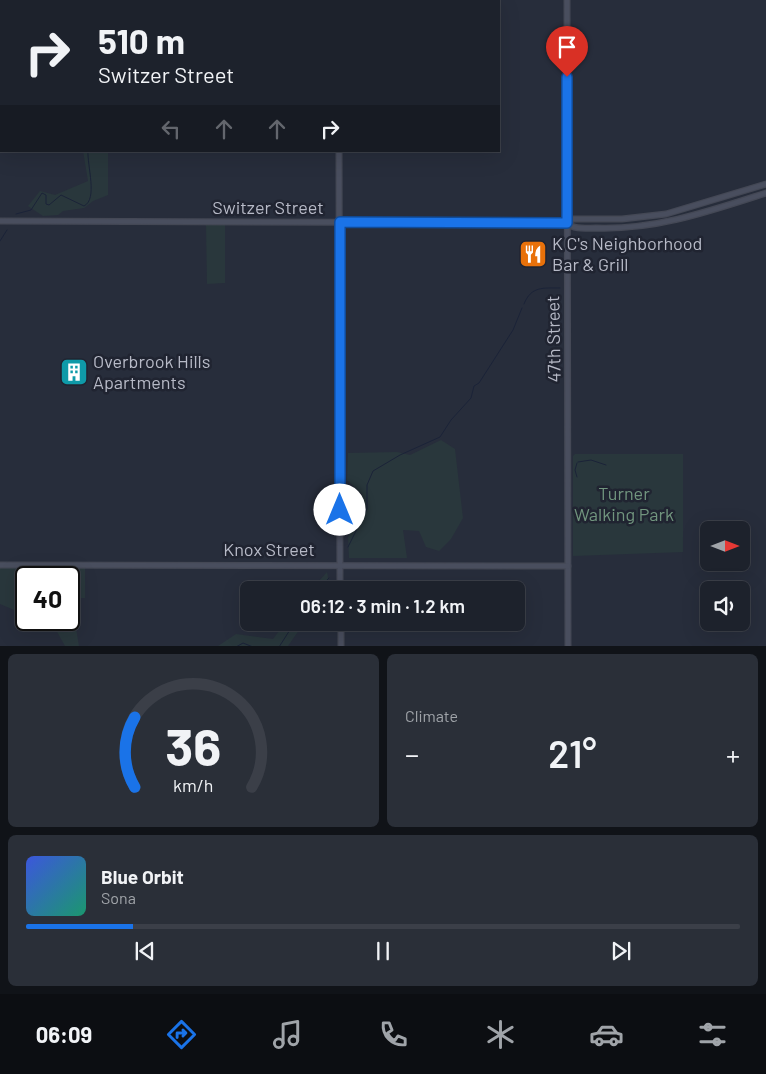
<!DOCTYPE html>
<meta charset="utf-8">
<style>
body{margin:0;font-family:Barlow,sans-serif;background:#2a2f38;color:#f1f3f6;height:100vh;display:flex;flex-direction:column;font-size:19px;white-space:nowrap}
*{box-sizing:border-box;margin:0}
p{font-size:16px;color:#a0a4a9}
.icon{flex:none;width:28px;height:28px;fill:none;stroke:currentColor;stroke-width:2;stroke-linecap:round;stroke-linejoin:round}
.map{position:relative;height:646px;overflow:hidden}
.side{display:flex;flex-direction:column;gap:8px;padding:8px;background:#101318;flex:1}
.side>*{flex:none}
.banner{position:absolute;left:0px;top:0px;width:500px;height:152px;box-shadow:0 5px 20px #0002,0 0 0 1px #3b3f48;background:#1d222c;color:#f1f3f6;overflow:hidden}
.needle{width:32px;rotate:90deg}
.controls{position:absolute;left:700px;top:521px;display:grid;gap:10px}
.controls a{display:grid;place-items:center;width:50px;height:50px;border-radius:8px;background:#1d222c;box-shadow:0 5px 20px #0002,0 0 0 1px #3b3f48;font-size:25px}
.speed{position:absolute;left:15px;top:566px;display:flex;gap:10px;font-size:25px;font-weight:700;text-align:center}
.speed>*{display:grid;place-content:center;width:65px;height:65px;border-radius:50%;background:#1d222c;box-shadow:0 5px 20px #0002,0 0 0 1px #3b3f48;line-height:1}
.speed .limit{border:2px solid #111;border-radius:8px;background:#fff;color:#111}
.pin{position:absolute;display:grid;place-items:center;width:42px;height:42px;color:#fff;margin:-51px -21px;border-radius:50% 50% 50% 0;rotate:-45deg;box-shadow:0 0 5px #0007}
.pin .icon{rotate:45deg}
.me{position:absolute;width:55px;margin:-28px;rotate:0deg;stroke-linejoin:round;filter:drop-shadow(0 0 4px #0008)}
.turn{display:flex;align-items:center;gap:18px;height:105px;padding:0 15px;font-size:22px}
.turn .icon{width:65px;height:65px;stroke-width:2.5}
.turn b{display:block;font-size:35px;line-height:42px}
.lanes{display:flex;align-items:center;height:48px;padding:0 15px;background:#0003;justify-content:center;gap:25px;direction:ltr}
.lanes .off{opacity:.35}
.big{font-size:38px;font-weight:600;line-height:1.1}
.side .widget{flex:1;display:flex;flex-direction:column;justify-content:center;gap:8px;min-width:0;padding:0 18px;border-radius:8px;background:#2a2f38}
.side .dial{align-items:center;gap:0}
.dial svg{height:130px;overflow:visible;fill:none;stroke:#3b3f48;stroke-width:7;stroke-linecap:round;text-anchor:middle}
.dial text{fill:#f1f3f6;stroke:none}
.song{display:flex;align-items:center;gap:15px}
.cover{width:60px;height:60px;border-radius:8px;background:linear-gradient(135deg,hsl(230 70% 55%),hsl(160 70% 35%))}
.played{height:5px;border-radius:2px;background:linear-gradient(90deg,#1a73e8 15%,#3b3f48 15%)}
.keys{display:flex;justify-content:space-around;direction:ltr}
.heat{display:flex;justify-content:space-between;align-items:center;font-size:28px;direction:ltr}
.side .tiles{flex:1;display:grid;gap:8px;grid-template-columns:1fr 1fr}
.widget:last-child{grid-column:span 2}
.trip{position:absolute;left:240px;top:581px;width:285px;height:50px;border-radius:8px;background:#1d222c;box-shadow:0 5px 20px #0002,0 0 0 1px #3b3f48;font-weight:600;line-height:50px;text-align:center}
.dock{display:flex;height:80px;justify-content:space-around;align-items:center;background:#0c0e12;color:#a0a4a9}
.dock .icon{width:35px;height:35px}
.dock .active{color:#1a73e8}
.dock b{font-size:22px;color:#f1f3f6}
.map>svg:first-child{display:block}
.green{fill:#29373c}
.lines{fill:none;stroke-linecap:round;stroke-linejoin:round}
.stream{stroke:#1b2338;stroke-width:1}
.secondary-casing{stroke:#444855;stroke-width:7}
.secondary{stroke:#494e5e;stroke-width:4.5}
.route-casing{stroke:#114b97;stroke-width:12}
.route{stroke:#1a73e8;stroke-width:9}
.labels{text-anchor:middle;stroke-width:5;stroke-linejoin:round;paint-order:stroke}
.street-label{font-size:18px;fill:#b7bac7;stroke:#202431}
.poi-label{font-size:18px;fill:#b7bac7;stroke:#202431;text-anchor:start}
.park-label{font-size:18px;fill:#71957e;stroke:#202431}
</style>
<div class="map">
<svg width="766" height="647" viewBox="0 0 766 647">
<rect width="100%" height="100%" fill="#272d3b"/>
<!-- green -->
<g class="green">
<path d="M83 151H108V195L93 201 84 208 63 211 58 215 43 216 28 206 40 191 55 195 88 181Z"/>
<path d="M206 225H225V283L207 284Z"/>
<path d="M441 440 455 449 463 518 451 539 439 551 426 547 419 531 403 530 407 558H349L348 537 361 511 362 494 347 480 348 453 397 452 410 455Z"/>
<path d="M575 454H683V552L573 556V456Z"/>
<path d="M0 567H85V598H81L78 622H75L79 646H65L56 630 33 620H69V578H26V615L0 604Z"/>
<path d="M327 572 329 583 337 584 336 590H311Z"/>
<path d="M285 623H304L288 646H218L236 634 273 639Z"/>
</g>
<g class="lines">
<!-- stream -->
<g class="stream">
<path d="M170 1 171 0"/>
<path d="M0 65 1 67"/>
<path d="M16 214 31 210 42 193 46 195V204L49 205 61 195 84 206C98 199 87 166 88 151"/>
<path d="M0 241 7 230"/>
<path d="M524 304C531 286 543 288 560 288"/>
<path d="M578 462 591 460 606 465"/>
<path d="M577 477 575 470 577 463"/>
<path d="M348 547 367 509V485L373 471 400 455 440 437 451 420 471 398 474 386 479 383 513 330 522 308"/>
<path d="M317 590 329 578"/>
<path d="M236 647 243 643 253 647"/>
<path d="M279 647 295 622"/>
</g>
<!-- secondary casing -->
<g class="secondary-casing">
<g id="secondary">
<path d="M337 0 338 1"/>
<path d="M567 0 568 647"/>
<path d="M339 151 340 590"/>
<path d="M0 221 567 223"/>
<path d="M567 223C574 230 586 228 596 228 656 230 710 211 766 193"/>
<path d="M567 223 573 219H622L666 214 766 184"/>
<path d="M0 565 568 566"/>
<path d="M341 622V647"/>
</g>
</g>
<!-- secondary -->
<use href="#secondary" class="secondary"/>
</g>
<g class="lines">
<!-- route casing -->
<g class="route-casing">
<path id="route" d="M340 510V222L567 223V77"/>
</g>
<!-- route -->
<use href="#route" class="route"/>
</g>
<!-- icons -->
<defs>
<g id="restaurant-square" transform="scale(1.4375)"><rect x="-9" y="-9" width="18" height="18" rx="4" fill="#e8710a" stroke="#202431"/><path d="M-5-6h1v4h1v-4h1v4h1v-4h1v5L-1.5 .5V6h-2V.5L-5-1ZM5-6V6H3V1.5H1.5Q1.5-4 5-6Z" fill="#fff"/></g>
<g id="building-square" transform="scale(1.4375)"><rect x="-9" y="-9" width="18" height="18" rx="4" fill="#0f9aa8" stroke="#202431"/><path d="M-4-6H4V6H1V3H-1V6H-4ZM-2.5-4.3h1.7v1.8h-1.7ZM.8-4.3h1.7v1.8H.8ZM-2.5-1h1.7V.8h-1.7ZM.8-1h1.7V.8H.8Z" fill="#fff"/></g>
</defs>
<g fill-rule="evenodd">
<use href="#restaurant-square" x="533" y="254"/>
<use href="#building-square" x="74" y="372"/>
</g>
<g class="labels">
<!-- street labels -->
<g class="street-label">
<text x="268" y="214">Switzer Street</text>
<text transform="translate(554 339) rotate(-91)" y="6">47th Street</text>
<text x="269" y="556">Knox Street</text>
</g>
<!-- poi labels -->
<g class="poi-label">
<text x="552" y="250">K C's Neighborhood<tspan x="552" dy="21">Bar &amp; Grill</tspan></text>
<text x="93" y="368">Overbrook Hills<tspan x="93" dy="21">Apartments</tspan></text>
</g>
<!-- park labels -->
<g class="park-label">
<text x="624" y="500">Turner<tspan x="624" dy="21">Walking Park</tspan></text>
</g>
</g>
</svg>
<div class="controls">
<a><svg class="needle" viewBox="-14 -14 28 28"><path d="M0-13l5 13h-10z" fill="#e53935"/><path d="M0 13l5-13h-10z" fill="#a0a4a9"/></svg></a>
<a><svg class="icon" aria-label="sound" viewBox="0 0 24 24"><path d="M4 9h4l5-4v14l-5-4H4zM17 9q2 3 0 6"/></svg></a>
</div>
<div class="speed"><div class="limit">40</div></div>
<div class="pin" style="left:567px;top:77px;background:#d93025"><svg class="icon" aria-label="arrive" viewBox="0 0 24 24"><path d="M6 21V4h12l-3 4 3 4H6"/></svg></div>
<svg class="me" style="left:340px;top:510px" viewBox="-20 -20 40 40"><circle r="19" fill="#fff"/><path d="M0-13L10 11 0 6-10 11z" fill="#1a73e8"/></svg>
<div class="trip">06:12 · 3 min · 1.2 km</div>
<div class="banner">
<div class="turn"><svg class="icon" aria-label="right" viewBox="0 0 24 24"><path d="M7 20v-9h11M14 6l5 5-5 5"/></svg><div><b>510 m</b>Switzer Street</div></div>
<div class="lanes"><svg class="icon off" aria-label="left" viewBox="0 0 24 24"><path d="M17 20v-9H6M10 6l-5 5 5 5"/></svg><svg class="icon off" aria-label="ahead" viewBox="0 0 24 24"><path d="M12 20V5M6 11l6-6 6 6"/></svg><svg class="icon off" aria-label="ahead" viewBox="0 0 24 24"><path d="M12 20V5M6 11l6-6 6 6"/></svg><svg class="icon" aria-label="right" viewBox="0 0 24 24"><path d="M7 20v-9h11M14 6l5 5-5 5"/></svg></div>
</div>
</div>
<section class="side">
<div class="tiles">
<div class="widget dial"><svg viewBox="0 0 100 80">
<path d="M14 69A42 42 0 1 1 86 69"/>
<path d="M14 69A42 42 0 0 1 14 26" stroke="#1a73e8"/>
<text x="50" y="56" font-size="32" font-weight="700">36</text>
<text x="50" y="72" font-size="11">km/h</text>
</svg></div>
<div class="widget"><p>Climate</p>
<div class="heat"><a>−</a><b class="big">21°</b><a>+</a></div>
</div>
<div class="widget">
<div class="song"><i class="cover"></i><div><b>Blue Orbit</b><p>Sona</p></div></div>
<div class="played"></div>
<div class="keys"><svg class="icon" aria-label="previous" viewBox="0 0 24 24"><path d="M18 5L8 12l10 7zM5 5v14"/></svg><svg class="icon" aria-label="pause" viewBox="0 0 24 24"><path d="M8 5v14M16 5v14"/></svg><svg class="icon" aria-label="next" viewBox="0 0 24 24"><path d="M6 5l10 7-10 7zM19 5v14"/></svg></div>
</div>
</div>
</section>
<nav class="dock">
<b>06:09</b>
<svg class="icon active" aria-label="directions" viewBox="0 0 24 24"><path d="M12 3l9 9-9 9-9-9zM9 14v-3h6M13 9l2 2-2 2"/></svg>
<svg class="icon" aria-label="music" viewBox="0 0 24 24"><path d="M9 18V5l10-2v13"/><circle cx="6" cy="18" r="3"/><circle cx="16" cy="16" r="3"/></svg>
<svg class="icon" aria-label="phone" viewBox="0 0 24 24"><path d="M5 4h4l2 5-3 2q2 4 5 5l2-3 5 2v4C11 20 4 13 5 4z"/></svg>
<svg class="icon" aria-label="climate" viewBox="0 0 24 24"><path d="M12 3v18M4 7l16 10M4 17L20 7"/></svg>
<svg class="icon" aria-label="car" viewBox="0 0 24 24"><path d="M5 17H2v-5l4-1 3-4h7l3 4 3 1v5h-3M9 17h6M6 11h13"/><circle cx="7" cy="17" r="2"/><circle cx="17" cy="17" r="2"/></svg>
<svg class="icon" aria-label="filters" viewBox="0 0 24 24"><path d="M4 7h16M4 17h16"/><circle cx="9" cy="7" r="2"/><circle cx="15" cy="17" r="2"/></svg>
</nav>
